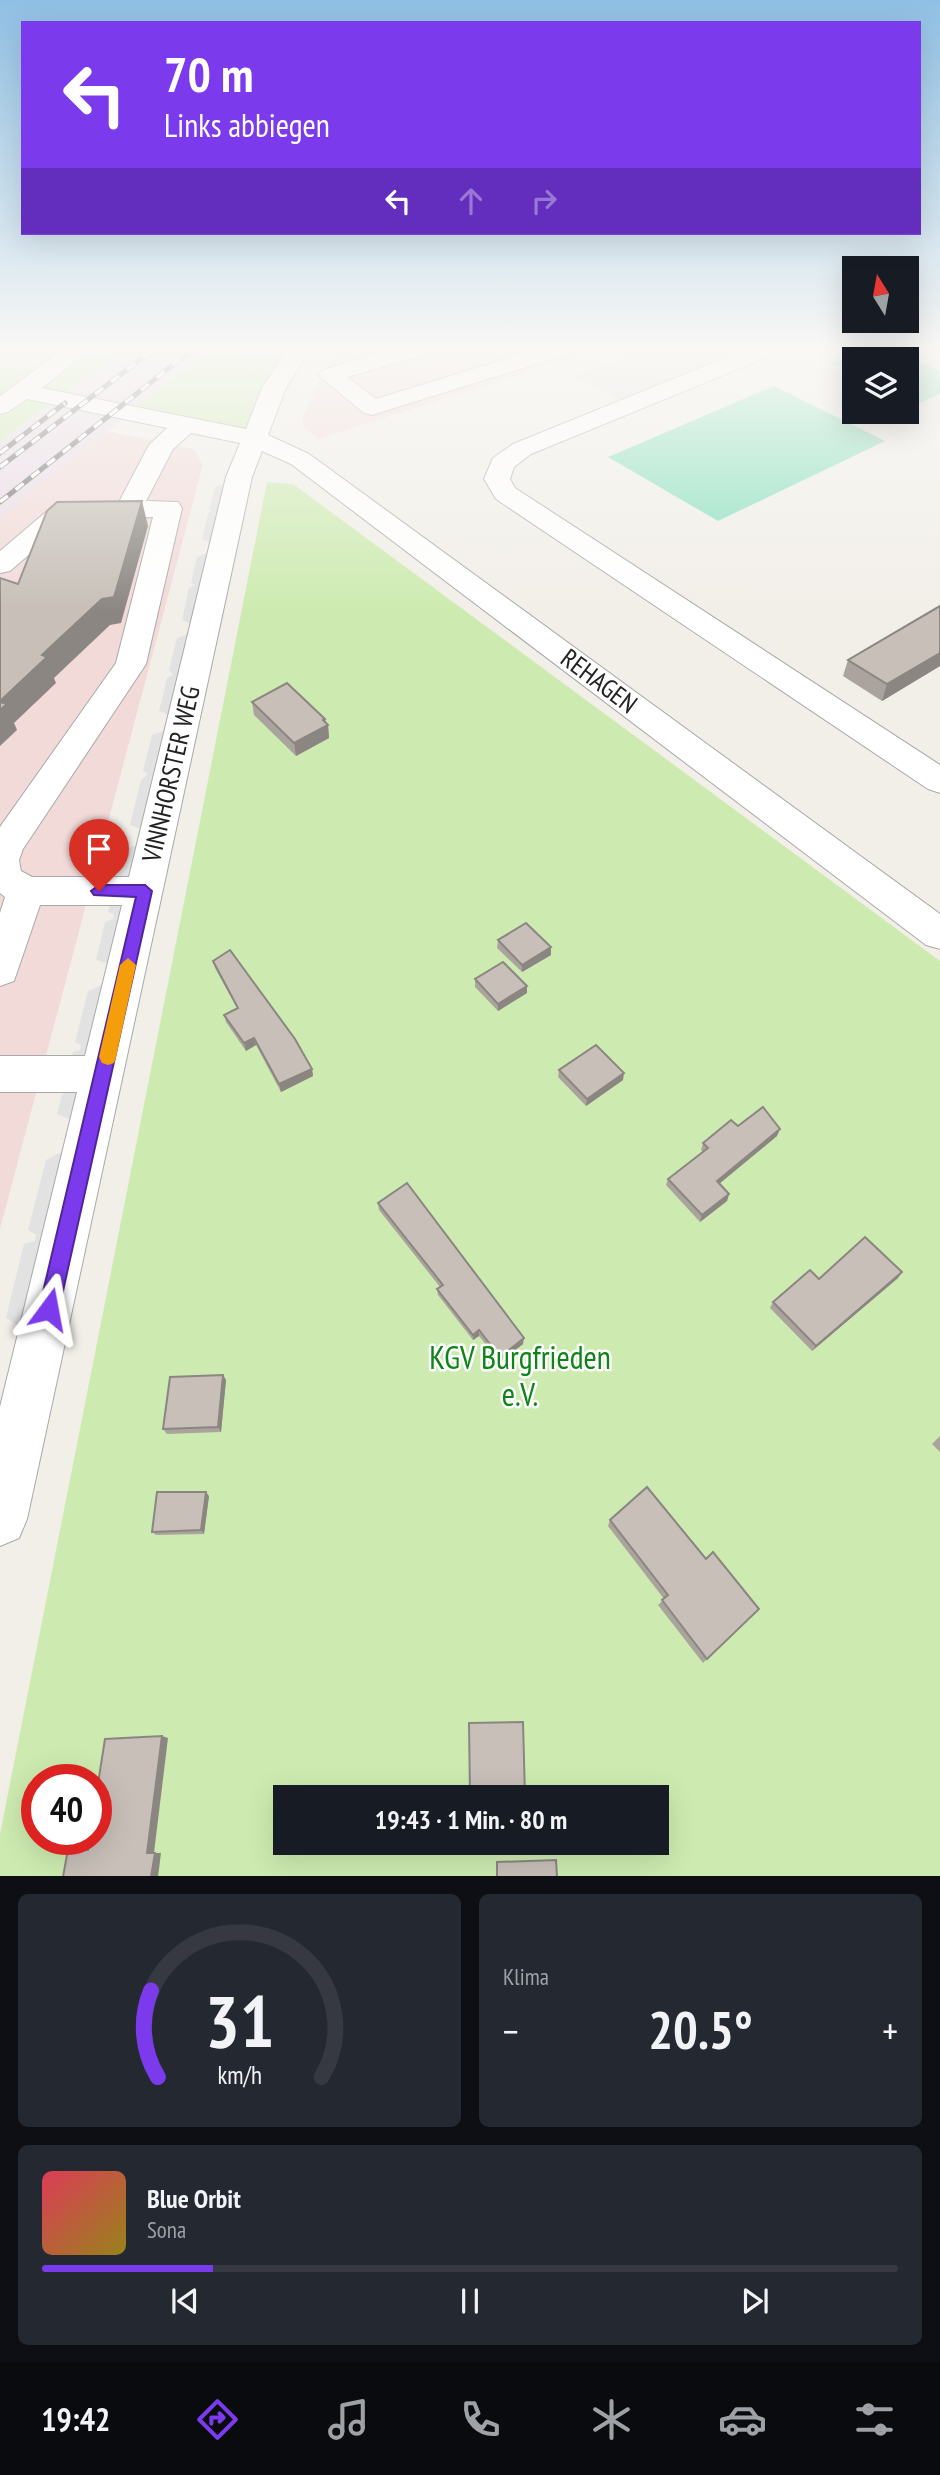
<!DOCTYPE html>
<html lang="de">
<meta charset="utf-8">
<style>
body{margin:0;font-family:"PT Sans Narrow",sans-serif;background:#242831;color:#f1f3f6;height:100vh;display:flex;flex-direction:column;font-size:26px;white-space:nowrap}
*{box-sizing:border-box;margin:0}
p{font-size:23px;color:#9ea1a6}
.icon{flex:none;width:38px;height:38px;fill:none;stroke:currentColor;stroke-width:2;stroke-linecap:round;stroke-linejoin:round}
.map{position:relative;height:1876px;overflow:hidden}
.panel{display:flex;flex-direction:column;gap:18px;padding:18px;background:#0d0f14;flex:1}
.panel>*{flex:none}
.top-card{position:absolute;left:21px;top:21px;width:900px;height:214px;border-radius:0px;box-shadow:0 7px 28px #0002;background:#7c3aed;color:#fff;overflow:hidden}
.needle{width:46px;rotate:349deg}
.buttons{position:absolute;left:842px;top:256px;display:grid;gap:14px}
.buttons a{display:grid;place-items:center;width:77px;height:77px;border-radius:0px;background:#171b24;box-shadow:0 7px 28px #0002;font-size:35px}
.speed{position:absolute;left:21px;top:1764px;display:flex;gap:14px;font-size:35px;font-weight:700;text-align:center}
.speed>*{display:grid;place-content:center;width:91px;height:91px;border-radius:50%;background:#171b24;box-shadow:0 7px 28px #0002;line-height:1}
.speed .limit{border:10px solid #d22;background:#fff;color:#111}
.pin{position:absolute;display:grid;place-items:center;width:60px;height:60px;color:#fff;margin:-72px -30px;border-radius:50% 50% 50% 0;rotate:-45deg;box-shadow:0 0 7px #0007}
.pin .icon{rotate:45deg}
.me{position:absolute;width:77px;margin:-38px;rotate:13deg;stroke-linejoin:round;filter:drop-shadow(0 0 5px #0008)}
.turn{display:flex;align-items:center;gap:24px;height:147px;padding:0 28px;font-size:32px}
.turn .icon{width:91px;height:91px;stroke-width:2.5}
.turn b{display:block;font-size:49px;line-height:60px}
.lanes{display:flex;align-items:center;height:66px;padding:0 28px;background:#0003;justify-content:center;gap:35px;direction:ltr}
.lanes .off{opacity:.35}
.big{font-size:52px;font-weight:600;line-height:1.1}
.panel .tile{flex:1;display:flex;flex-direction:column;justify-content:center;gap:10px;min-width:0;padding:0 24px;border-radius:10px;background:#242831}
.panel .dial{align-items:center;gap:0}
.dial svg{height:182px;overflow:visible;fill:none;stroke:#363941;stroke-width:7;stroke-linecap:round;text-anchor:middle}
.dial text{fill:#f1f3f6;stroke:none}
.song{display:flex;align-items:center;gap:21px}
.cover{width:84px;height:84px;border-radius:10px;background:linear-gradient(135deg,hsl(350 70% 55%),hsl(50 70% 35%))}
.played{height:7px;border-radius:4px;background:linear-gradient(90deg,#7c3aed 20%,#363941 20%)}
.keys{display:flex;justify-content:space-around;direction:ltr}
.heat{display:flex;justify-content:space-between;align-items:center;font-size:38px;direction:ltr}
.panel .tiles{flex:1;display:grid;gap:18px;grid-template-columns:1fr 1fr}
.tile:last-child{grid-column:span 2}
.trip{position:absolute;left:273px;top:1785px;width:396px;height:70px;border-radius:0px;background:#171b24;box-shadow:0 7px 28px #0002;font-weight:600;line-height:70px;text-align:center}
.dock{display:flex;height:112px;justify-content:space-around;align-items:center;background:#090b0e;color:#9ea1a6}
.dock .icon{width:49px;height:49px}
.dock .selected{color:#7c3aed}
.dock b{font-size:32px;color:#f1f3f6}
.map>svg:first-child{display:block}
.commercial{fill:#f2dad9}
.industrial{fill:#ebdbe8}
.grass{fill:#cdebb0;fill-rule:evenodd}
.pitch{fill:#88e0be}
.parking{fill:#e2e2e2}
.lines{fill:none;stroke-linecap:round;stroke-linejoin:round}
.minor-casing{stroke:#a9a9a9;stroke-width:2}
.minor{fill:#fff;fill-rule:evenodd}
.rail-casing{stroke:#707070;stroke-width:5}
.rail{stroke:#fff;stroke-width:3.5;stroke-dasharray:10;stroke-linecap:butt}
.wall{fill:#aba49e}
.shaded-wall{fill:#8b8681}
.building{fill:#c7bfb8;stroke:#8b8681;stroke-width:2}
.route{fill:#7c3aed;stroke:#51269a;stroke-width:2}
.slow{fill:#f59e0b}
.labels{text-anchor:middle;stroke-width:5;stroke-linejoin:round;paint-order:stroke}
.street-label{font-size:26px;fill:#222;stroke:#fff}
.near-park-label{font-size:32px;fill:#0c8416;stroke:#fff}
</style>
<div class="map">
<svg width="940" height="1877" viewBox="0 0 940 1877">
<rect width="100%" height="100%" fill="#f2efe9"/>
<!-- commercial -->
<g class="commercial">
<path d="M339 349H600L318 439 303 426V416L326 367Z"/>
<path d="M108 431 193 449 203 464 0 1229V517Z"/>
</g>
<!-- industrial -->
<path class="industrial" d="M125 349H210L0 517V441Z"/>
<!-- grass -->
<g class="grass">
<path d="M0 349H125L0 441Z"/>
<path d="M210 349H299L253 438 129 413Z"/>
<path d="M267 482 293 484 940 961V1876L0 1877V1834ZM37 1780H96V1839H37ZM285 1797H656V1843H285Z"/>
</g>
<!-- pitch -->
<g class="pitch">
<path d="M861 349H891L940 371V394L917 404 907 399 906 359H854V374L829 362Z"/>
<path d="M774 386 885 441 718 521 608 457Z"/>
</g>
<!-- parking -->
<g class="parking">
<path d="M8 349H63L31 371 0 364V354Z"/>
<path d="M646 349H749L620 401 575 376Z"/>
<path d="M225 484 211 542 202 540 208 513 213 512 209 509 215 487Z"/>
<path d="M208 553 191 624 182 620 189 588 195 585 191 583 197 557Z"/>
<path d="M189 634 169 715 159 711 167 678 173 675 169 670 177 638Z"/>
<path d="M166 730 142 829 130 825 141 780 148 774 143 771 152 735Z"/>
<path d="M138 844 109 964 96 960 105 922 113 919 114 915 108 912 123 851Z"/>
<path d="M104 984 71 1120 57 1114 73 1052 80 1050 81 1045 75 1042 88 991Z"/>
<path d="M64 1151 21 1327 6 1318 24 1244 35 1241 36 1235 28 1230 46 1160Z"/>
</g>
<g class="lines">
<!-- minor casing -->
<g class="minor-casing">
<g id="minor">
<path d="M64 349H90L42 388 246 429 262 388 288 349H310L286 388 268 435 309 454 940 914V949L926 945 291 464 262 451 252 477 27 1519 19 1538 0 1546V1407L77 1092H0V1056H85L122 905H40L14 981 0 986V913L5 897 0 893V827L116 663 153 517 69 520 10 571 0 573V551L53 506 119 502 149 445 167 428 27 399 8 412 0 414V396ZM191 433 240 443 226 477 129 877H32L21 871 19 860 23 849 146 664 182 508 178 502 146 501 173 449Z"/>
<path d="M395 349H430L427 354 347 377 376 399 537 349H571L568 354 372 415 364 413 318 375 322 370Z"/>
<path d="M747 349H778L775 354 531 454 514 467 510 479 515 488 940 765V793L928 789 496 499 484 479 493 458 513 444Z"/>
</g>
</g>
<!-- minor -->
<use href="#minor" class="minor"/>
<!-- rail casing -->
<g class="rail-casing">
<g id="rail">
<path d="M0 453 65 403"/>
<path d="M0 467 154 349"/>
<path d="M0 502 193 349"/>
</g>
</g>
<!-- rail -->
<use href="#rail" class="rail"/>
</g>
<!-- wall -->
<g class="wall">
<path d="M940 606V666L882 701 843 676 848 660Z"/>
<path d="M252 702 325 719 326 723 328 725 329 738 296 756 254 715Z"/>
<path d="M498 940 551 955 522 972 497 948Z"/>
<path d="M213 961 312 1069 313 1076 281 1092 256 1045 246 1051 226 1022 224 1015 237 1008 215 968Z"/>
<path d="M475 979 527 986V993L498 1011 475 987Z"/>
<path d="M559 1070 623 1080 586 1106 558 1077Z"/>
<path d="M738 1126 777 1136 719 1184 729 1194 727 1201 700 1222 666 1185 668 1179 703 1152 701 1150 703 1143Z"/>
<path d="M378 1203 523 1344 500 1362 479 1336 473 1340 438 1295 437 1289 440 1287 379 1210Z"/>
<path d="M898 1278 812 1351 770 1308 773 1302 819 1279Z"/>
<path d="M223 1375 226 1380 221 1432 167 1434 163 1429Z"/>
<path d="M940 1436V1452L932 1444Z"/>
<path d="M647 1487 707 1659 703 1663 658 1605 664 1599 608 1526 610 1520Z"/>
<path d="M209 1496 204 1534 156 1535 152 1532Z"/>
</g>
<!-- shaded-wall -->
<g class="shaded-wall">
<path d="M142 501 148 526 121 623 110 625 54 678 56 683 14 723 17 730 0 746V701L42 655Z"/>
<path d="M940 653V666L882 701 887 684Z"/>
<path d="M325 719 326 726 328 725 329 738 296 756 294 743Z"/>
<path d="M551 947V955L522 972V965Z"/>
<path d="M527 986V993L498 1011V1004Z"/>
<path d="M254 1038 256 1045 246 1051 244 1043Z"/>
<path d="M312 1069 313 1076 281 1092 279 1084Z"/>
<path d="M624 1073 623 1080 586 1106 587 1099Z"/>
<path d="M780 1129 777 1136 714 1188 717 1181Z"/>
<path d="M729 1194 727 1201 700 1222 702 1215Z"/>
<path d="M902 1272 898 1278 812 1351 816 1346Z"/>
<path d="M479 1330V1336L473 1340V1335Z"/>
<path d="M524 1338 523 1344 500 1362V1357Z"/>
<path d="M223 1375 226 1380 221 1432 218 1427Z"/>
<path d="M206 1492 209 1496 204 1534 201 1530Z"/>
<path d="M162 1736 168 1738 154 1853H147Z"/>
<path d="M155 1853H161L158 1877H151Z"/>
</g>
<!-- building -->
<g class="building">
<path d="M142 501 114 597 102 599 42 655 47 657 0 701V578L18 584 47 511 57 502Z"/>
<path d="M940 606V653L887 684 848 660Z"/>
<path d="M287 683 325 719 323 720 328 725 294 743 252 702Z"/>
<path d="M0 702 7 704 0 710Z"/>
<path d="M526 923 551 947 522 965 498 940Z"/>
<path d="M230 950 295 1039 312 1069 279 1084 254 1038 244 1043 224 1015 238 1008 213 961Z"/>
<path d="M503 962 527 986 498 1004 475 979Z"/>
<path d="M596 1045 624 1073 587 1099 559 1070Z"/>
<path d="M763 1107 780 1129 717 1181 729 1194 702 1215 668 1179 708 1148 703 1143 731 1120 738 1126Z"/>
<path d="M407 1183 524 1338 500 1357 479 1330 473 1335 437 1289 443 1285 378 1203Z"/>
<path d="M865 1237 902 1272 816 1346 773 1302 810 1270 819 1279Z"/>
<path d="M223 1375 218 1427 163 1429 170 1377Z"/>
<path d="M647 1487 706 1559 713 1552 759 1609 707 1659 662 1600 668 1595 610 1520Z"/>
<path d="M157 1492H206L201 1530 152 1532Z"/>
<path d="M523 1722 525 1797H470L469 1723Z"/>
<path d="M162 1736 147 1853H155L151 1877H63L68 1849 88 1850 90 1839H96V1796L105 1739Z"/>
<path d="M556 1860 557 1877H497V1862Z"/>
</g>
<!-- sky -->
<linearGradient id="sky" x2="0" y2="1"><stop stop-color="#8fc0e4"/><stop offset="0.57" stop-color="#f9f8f5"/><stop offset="1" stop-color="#f9f8f5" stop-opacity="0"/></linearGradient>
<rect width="940" height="612" fill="url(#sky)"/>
<!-- route -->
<path class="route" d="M99 885H145L152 891 59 1309 56 1316 49 1319 42 1316 39 1309 136 897 94 895 91 891Z"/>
<!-- slow -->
<path class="slow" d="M128 958 136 965 116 1057 114 1063 108 1065 102 1063 99 1057 120 965Z"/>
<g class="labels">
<!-- street labels -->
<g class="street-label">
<text transform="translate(599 681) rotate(37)" y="9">REHAGEN</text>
<text transform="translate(171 774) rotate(-77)" y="9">VINNHORSTER WEG</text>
</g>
<!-- near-park labels -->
<g class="near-park-label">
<text x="520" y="1369">KGV Burgfrieden<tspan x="520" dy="37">e.V.</tspan></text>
</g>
</g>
</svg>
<div class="buttons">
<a><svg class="needle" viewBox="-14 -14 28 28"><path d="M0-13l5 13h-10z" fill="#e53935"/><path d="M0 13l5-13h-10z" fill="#9ea1a6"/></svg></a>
<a><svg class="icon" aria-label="layers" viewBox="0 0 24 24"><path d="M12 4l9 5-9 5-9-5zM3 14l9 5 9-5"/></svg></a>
</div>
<div class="speed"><div class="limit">40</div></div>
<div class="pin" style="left:99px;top:891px;background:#d93025"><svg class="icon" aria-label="arrive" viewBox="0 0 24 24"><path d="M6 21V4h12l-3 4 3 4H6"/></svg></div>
<svg class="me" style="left:49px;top:1309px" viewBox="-20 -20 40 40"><path d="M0-17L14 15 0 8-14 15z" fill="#7c3aed" stroke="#fff" stroke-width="4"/></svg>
<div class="trip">19:43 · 1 Min. · 80 m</div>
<div class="top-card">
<div class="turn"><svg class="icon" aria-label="left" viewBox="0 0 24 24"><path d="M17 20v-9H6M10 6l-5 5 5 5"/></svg><div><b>70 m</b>Links abbiegen</div></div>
<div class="lanes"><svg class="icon" aria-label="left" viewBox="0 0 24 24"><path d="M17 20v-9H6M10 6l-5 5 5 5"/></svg><svg class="icon off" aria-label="ahead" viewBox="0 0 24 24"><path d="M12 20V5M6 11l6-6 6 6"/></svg><svg class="icon off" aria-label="right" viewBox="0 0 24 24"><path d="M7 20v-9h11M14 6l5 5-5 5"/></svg></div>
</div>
</div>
<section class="panel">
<div class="tiles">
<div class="tile dial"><svg viewBox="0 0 100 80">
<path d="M14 69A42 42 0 1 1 86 69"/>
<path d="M14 69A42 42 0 0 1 11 31" stroke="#7c3aed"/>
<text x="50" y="56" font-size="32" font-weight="700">31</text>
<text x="50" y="72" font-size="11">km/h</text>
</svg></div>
<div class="tile"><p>Klima</p>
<div class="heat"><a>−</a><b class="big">20.5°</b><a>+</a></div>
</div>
<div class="tile">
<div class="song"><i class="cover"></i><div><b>Blue Orbit</b><p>Sona</p></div></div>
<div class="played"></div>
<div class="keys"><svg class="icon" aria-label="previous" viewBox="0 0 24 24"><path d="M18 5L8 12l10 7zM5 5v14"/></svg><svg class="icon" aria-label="pause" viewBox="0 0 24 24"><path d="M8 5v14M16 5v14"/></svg><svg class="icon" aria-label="next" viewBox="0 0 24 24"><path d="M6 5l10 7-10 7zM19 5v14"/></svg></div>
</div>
</div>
</section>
<nav class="dock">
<b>19:42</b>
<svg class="icon selected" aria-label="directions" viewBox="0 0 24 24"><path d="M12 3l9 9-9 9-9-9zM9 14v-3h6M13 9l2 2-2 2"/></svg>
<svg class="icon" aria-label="music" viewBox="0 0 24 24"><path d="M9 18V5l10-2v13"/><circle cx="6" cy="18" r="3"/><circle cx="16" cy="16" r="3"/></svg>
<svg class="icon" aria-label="phone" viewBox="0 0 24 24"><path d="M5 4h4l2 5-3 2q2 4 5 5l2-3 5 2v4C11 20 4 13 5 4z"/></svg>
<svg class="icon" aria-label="climate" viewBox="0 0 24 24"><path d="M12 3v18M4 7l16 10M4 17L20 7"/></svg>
<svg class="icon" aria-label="car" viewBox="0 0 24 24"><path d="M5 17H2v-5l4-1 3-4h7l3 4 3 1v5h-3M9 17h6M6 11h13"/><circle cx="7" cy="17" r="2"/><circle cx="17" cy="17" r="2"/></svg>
<svg class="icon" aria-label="filters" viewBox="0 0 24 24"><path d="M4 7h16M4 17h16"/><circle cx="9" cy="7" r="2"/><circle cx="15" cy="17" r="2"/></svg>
</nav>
